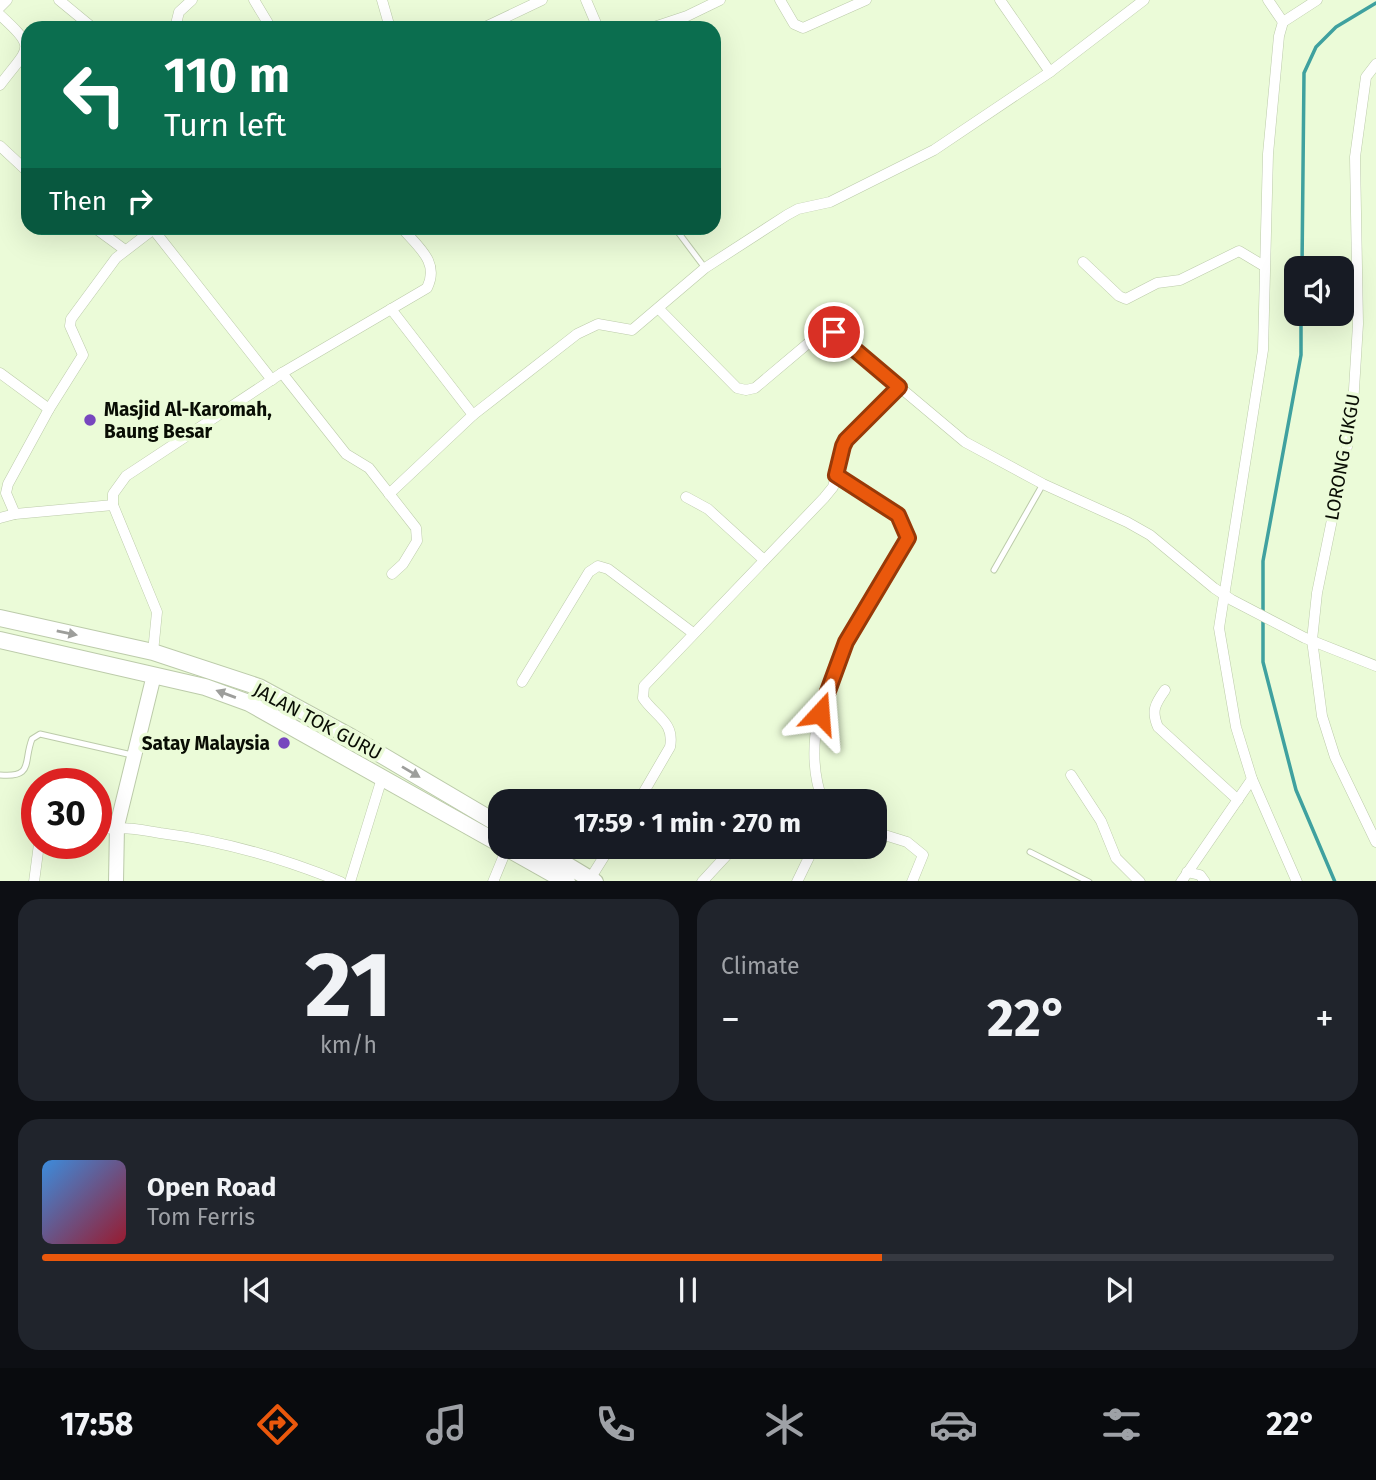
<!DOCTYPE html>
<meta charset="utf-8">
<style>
body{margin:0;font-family:"Fira Sans",sans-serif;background:#20242c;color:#f1f3f6;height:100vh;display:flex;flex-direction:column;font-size:26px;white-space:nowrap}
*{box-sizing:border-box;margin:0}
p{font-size:23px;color:#9ea1a6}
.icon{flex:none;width:38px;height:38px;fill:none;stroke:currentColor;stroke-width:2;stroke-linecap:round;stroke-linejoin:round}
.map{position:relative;height:881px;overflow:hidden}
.sheet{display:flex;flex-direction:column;gap:18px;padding:18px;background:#0d0f14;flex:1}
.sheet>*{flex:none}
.hud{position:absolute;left:21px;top:21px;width:700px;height:214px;border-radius:21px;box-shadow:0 7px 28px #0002;background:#0b6e4f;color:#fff;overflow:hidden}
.tools{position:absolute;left:1284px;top:256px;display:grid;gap:14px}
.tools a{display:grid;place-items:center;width:70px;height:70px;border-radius:14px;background:#171b24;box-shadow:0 7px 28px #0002;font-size:35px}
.speed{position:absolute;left:21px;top:768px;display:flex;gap:14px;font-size:35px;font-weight:700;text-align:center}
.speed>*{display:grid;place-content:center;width:91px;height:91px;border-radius:50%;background:#171b24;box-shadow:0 7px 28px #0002;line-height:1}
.speed .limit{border:10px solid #d22;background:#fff;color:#111}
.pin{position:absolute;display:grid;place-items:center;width:60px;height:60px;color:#fff;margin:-30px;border:4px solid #fff;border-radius:50%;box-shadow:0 2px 7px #0007}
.me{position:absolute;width:77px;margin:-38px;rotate:19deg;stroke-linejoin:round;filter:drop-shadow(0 0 5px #0008)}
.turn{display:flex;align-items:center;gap:24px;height:147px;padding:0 28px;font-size:32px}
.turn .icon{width:91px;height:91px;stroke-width:2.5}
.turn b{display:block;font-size:49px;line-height:60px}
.then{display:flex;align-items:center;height:66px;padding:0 28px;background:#0003;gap:14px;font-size:26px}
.big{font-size:52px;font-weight:700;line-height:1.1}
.sheet .tile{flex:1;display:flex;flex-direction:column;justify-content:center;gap:10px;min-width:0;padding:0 24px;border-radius:21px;background:#20242c}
.sheet .dial{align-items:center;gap:0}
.dial b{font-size:91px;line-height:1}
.song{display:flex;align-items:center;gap:21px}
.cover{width:84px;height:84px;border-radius:10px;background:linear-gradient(135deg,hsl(210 70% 55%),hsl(350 70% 35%))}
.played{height:7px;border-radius:4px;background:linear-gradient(90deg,#ea580c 65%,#363941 65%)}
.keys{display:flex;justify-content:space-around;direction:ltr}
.heat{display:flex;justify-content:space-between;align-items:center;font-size:38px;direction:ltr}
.sheet .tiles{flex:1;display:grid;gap:18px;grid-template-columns:1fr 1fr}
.tile:last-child{grid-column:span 2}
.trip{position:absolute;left:488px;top:789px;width:399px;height:70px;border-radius:21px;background:#171b24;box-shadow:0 7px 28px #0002;font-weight:700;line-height:70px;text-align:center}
.tabs{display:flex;height:112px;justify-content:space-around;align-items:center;background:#090b0e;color:#9ea1a6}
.tabs .icon{width:49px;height:49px}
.tabs .on{color:#ea580c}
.tabs b{font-size:32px;color:#f1f3f6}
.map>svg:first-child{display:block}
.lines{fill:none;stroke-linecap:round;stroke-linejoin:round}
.stream{stroke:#3fa19f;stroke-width:3.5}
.lane-casing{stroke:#bccbaa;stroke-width:7}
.street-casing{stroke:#bccbaa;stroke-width:11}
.secondary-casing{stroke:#bccbaa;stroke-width:16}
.primary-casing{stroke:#bccbaa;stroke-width:18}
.lane{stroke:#fff;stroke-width:5}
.street{stroke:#fff;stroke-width:10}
.secondary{stroke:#fff;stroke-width:14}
.primary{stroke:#fff;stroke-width:16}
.oneway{fill:#9d9e9b}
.route-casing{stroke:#983908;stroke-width:18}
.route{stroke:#ea580c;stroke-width:12}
.poi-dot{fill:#7746be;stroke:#ebfbd8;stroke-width:2.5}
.labels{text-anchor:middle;stroke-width:7;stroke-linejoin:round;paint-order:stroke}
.poi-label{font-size:19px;font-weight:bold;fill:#090d04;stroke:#ebfbd8;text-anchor:start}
.street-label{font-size:19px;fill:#090d04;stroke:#ebfbd8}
</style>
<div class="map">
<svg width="1376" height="882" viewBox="0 0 1376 882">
<rect width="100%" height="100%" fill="#ebfbd8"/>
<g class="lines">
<!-- stream -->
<g class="stream">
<path d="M1302 268 1304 73 1316 47 1336 27 1376 3"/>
<path d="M1301 313V355L1263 561V662L1296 790 1335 882"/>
</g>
<!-- lane casing -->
<g class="lane-casing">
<g id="lane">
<path d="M714 95H715"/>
<path d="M675 228 705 268"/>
<path d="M994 570 1043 484"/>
<path d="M0 775C34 778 23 762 32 739L40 734 132 755"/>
<path d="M1030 852 1089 882"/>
</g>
</g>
<!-- street casing -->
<g class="street-casing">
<g id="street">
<path d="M59 0 93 28"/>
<path d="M254 0 271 28"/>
<path d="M382 0 390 28"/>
<path d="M586 0 598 28"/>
<path d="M780 0 794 24 803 28 866 0"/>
<path d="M1000 0 1050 72"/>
<path d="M1268 0 1283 22"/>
<path d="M0 7 7 0"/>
<path d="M0 15C38 50 29 46 0 85"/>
<path d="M175 28 179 12 192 0"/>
<path d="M483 28 542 0"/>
<path d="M651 28 687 16 720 0"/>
<path d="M1376 64 1366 77 1355 157 1358 324 1352 422 1317 593 1312 640 1322 716 1335 757 1376 842"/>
<path d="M0 146 28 172"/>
<path d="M95 228 125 250"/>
<path d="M153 229 272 380"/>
<path d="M1083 262 1119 296 1126 299 1157 283 1180 280 1239 251 1264 266"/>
<path d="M391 309 473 415"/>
<path d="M659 309 737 388 746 390 755 388 818 335 824 332H834L965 442 1043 484 1127 522 1150 535 1214 588 1232 600 1305 638 1376 666"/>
<path d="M0 373 49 409"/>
<path d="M282 373 427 288C440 262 418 247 402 228"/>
<path d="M389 494 473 415 577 334 598 324 632 330 705 268 787 215 798 209 830 202 934 150 1050 72 1144 0"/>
<path d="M686 497 708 509 763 559"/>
<path d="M15 514 6 493 8 484 49 409 83 355 70 326 71 319 116 258 155 228"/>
<path d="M0 518 15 514 113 505"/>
<path d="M153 652 157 612 113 505V494L126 476 282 373 346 454 369 468 416 528 417 541 403 564 392 574"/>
<path d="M522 682 589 572 598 566 608 569 693 633"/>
<path d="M1165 690C1155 704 1151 711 1158 727L1238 800"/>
<path d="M1071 775 1101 821 1116 858 1140 882"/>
<path d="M638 802 670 747C675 722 655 716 643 698L644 686 824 498 833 487 843 446 899 387"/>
<path d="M745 802 755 799 777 802"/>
<path d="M823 802C789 712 862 615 906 541L908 535 896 514 836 475"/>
<path d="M96 830C118 826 138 829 160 833 222 841 283 858 341 882"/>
<path d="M875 832 907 842 923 855 912 882"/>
<path d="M1187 872 1200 875 1205 882"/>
<path d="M590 879 610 847"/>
<path d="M34 882 39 844"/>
<path d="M350 882 382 778"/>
<path d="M493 882 507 848"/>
<path d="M702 882 726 856 731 847"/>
<path d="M797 882 814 847"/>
<path d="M1181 882 1252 779"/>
<path d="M1297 882 1252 779 1236 727 1219 628 1263 350 1268 154 1279 36 1283 22 1317 0"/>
</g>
</g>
<!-- secondary casing -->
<g class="secondary-casing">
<path id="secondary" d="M116 882 117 826 154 675"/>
</g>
<!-- primary casing -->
<g class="primary-casing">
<g id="primary">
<path d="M0 618 153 652 259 687 351 737 500 825"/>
<path d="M0 640 205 687 249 703 500 844"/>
<path d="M505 847 567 882"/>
<path d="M537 847 595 882"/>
</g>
</g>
<!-- lane -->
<use href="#lane" class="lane"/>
<!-- street -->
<use href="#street" class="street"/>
<!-- secondary -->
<use href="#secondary" class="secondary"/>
<!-- primary -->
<use href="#primary" class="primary"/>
</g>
<!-- one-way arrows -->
<defs><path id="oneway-solid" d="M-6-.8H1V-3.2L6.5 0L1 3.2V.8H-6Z" transform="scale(1.75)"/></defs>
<g class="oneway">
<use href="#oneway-solid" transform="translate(67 633) rotate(12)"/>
<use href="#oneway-solid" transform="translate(226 694) rotate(-160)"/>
<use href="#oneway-solid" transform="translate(411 772) rotate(31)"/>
</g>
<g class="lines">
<!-- route casing -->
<g class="route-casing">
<path id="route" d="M820 713 846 642 908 538 898 515 836 475 843 446 846 440 899 387 834 332"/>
</g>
<!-- route -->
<use href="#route" class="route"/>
</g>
<!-- markers -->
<g class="poi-dot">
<circle cx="90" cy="420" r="7"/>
<circle cx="284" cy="743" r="7"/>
</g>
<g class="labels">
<!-- poi labels -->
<g class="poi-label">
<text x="104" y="416">Masjid Al-Karomah,<tspan x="104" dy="22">Baung Besar</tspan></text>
<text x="270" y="750" text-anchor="end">Satay Malaysia</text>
</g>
<!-- street labels -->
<g class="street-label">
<text transform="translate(1342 457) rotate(-80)" y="7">LORONG CIKGU</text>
<text transform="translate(318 721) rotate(28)" y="7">JALAN TOK GURU</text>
</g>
</g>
</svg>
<div class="tools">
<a><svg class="icon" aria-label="sound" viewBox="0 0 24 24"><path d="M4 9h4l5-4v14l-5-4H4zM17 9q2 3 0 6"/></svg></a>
</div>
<div class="speed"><div class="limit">30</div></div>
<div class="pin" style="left:834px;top:332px;background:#d93025"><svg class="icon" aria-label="arrive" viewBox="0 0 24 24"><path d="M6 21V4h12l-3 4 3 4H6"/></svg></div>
<svg class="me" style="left:820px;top:713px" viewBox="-20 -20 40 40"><path d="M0-17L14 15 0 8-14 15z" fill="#ea580c" stroke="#fff" stroke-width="4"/></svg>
<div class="trip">17:59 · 1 min · 270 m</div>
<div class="hud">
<div class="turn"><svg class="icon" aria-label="left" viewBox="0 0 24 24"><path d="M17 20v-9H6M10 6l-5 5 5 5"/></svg><div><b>110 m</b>Turn left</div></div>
<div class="then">Then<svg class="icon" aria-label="right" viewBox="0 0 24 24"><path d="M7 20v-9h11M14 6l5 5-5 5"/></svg></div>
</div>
</div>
<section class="sheet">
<div class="tiles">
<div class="tile dial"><b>21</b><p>km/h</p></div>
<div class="tile"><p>Climate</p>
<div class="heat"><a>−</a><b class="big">22°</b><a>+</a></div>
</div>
<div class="tile">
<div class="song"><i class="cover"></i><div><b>Open Road</b><p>Tom Ferris</p></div></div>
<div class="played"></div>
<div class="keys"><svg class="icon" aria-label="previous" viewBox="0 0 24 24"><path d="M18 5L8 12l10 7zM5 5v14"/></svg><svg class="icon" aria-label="pause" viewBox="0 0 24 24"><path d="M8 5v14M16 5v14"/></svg><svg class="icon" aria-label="next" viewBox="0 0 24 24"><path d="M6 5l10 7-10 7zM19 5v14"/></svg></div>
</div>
</div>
</section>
<nav class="tabs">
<b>17:58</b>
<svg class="icon on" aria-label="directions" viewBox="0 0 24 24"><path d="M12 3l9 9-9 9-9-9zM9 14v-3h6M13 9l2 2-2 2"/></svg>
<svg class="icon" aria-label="music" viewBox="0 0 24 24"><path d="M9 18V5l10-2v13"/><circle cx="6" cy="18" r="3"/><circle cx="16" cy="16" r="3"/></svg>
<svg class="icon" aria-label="phone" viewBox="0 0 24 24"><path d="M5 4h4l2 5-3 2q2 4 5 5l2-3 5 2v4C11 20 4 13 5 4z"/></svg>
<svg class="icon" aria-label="climate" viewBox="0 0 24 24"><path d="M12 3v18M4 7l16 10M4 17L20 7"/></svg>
<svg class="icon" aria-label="car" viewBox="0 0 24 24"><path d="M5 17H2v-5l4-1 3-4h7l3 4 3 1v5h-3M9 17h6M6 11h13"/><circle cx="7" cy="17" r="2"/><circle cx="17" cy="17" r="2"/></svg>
<svg class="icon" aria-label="filters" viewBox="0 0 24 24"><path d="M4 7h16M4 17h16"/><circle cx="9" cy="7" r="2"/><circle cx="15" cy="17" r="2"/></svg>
<b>22°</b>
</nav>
